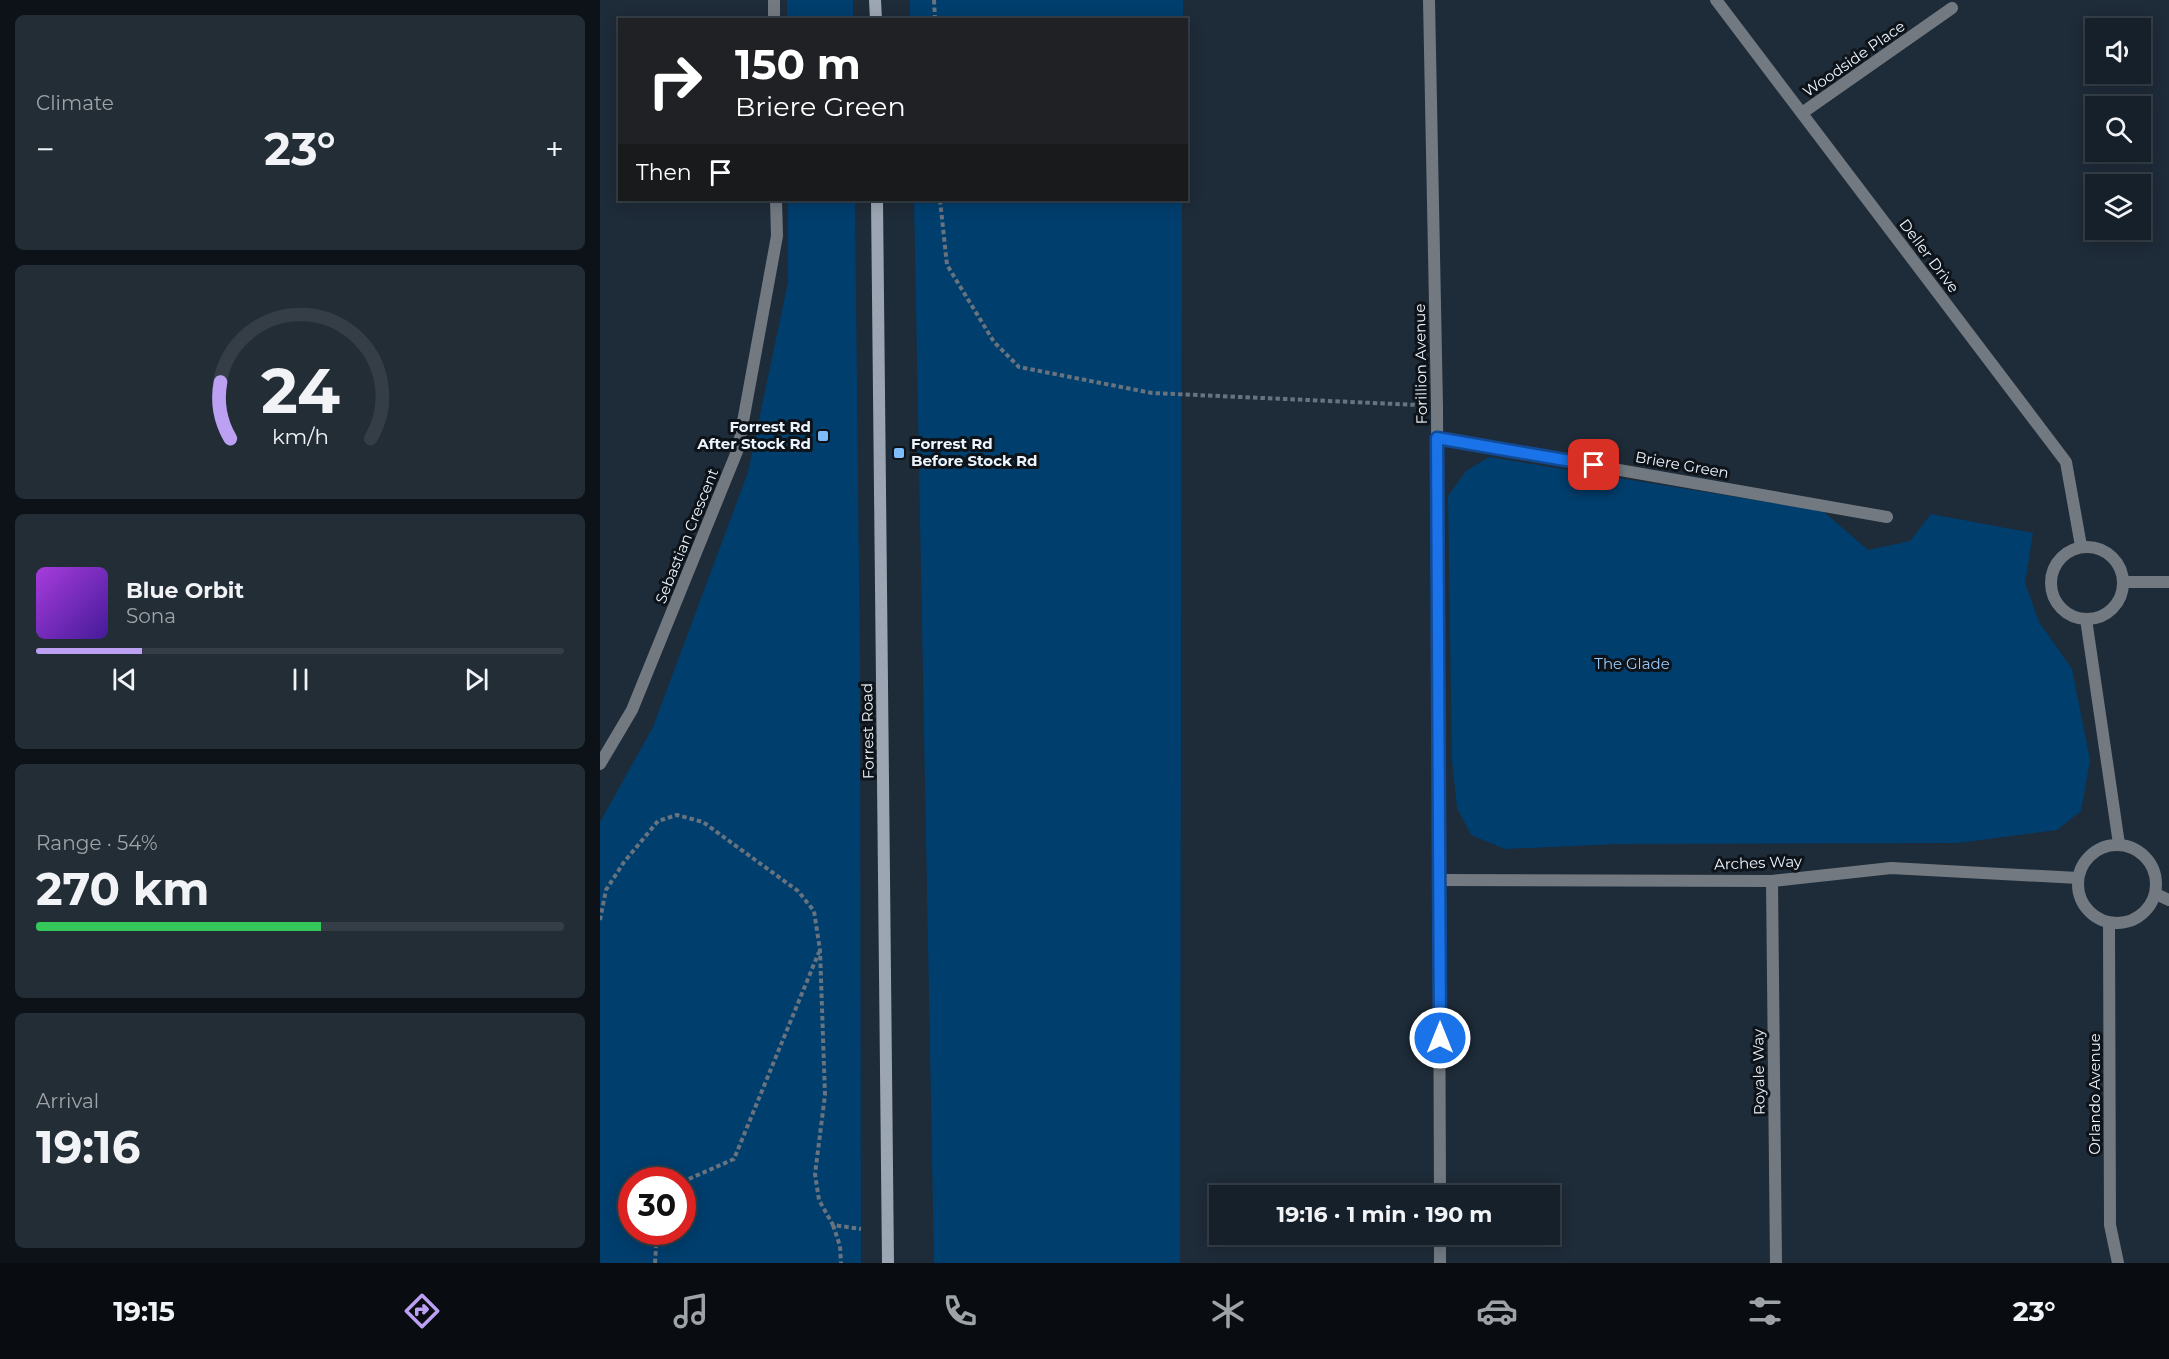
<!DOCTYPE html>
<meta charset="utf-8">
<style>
body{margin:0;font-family:Montserrat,sans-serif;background:#232d36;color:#f1f3f6;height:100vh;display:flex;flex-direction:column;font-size:22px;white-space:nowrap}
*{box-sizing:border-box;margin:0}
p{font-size:20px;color:#9ea3a8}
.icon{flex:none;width:33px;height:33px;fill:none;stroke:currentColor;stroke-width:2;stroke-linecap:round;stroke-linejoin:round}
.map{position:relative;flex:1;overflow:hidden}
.details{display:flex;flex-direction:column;gap:15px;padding:15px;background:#0c1217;width:600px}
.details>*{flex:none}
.guide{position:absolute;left:18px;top:18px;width:570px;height:183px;border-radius:0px;box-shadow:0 3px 15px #0003,0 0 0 2px #353e47;background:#202124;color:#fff;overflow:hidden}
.controls{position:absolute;left:1485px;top:18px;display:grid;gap:12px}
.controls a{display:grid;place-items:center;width:66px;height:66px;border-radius:0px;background:#16202a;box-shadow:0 3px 15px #0003,0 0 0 2px #353e47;font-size:30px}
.speed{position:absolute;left:18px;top:1167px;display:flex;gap:12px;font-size:30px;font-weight:700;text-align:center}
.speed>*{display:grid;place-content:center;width:78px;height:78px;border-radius:50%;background:#16202a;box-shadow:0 3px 15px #0003,0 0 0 2px #353e47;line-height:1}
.speed .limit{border:9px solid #d22;background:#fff;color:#111}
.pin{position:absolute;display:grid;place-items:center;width:51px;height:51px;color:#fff;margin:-26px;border-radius:12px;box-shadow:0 3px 9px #0006}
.me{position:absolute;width:66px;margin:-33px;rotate:0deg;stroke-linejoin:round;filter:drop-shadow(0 0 4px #0008)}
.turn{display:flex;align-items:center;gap:21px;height:126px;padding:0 18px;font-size:27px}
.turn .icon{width:78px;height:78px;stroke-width:2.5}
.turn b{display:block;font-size:42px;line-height:51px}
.then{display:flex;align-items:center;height:57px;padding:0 18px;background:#0003;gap:12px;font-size:22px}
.big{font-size:45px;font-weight:700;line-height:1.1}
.details .widget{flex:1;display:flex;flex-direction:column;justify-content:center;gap:9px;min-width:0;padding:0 21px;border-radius:9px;background:#232d36}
.details .dial{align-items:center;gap:0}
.dial svg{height:156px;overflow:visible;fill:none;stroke:#353e47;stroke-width:7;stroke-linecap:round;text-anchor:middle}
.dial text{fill:#f1f3f6;stroke:none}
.song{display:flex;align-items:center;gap:18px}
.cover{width:72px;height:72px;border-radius:9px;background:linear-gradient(135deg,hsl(280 70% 55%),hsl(260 70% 35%))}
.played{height:6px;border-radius:3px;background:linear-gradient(90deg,#bca0f2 20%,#353e47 20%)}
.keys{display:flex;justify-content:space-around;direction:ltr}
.heat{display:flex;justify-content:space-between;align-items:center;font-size:33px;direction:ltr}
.charge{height:9px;border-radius:4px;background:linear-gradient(90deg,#34c759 54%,#353e47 0)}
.trip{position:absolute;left:609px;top:1185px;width:351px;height:60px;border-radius:0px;background:#16202a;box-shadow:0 3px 15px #0003,0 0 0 2px #353e47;font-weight:700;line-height:60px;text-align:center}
.dock{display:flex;height:96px;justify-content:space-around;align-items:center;background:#090d11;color:#9ea3a8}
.dock .icon{width:42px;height:42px}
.dock .active{color:#bca0f2}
.dock b{font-size:27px;color:#f1f3f6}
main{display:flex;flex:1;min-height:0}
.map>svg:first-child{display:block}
.green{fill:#003e6d;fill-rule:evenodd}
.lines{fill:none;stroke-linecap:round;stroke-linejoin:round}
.path{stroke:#67737e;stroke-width:4;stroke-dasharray:4.5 3;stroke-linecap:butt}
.street{stroke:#727980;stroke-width:12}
.secondary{stroke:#9ca6b2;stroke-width:12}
.route-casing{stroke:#114b97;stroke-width:15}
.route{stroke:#1a73e8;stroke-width:10}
.poi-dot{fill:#7fbdfa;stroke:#0d1319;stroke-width:2}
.labels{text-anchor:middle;stroke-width:6;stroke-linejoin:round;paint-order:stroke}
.street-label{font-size:15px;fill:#ecf4fd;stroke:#0d1319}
.poi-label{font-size:15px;font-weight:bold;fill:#ecf4fd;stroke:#0d1319;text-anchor:end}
.park-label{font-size:15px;fill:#9ac9f7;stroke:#0d1319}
</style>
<main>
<section class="details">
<div class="widget"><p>Climate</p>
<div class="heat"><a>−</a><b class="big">23°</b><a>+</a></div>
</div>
<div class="widget dial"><svg viewBox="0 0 100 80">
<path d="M14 69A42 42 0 1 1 86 69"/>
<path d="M14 69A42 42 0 0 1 9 40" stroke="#bca0f2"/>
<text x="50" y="56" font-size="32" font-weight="700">24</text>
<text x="50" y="72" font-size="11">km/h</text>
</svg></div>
<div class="widget">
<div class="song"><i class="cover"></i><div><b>Blue Orbit</b><p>Sona</p></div></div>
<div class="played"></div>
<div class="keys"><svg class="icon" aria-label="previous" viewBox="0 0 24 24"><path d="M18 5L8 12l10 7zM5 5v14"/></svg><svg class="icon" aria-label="pause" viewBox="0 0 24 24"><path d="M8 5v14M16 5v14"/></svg><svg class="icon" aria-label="next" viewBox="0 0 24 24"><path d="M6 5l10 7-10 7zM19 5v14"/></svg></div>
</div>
<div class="widget"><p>Range · 54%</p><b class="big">270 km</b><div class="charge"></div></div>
<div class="widget"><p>Arrival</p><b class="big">19:16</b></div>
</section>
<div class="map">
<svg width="1569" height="1263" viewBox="0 0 1569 1263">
<rect width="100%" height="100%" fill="#1e2b38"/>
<!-- green -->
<g class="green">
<rect x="187" y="0" width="66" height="19"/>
<rect x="310" y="0" width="273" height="19"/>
<path d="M188 200H255L260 665 261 1263H0V822L53 727 148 472 188 282ZM82 1180V1232H32V1180Z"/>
<path d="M314 200H582L580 1263H334Z"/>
<path d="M889 457 1223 511 1268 550 1310 541 1331 514 1433 533 1425 583 1439 622 1472 669 1490 760 1481 811 1457 830 1358 843 1019 844 905 849 871 835 857 808 852 760 848 496 866 471Z"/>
</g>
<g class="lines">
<!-- path -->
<g class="path">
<path d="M334 0 335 20"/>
<path d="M340 200 347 265 394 342 419 367 552 393 818 405"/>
<path d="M0 920 6 890 24 862 58 821 77 815 103 822 198 891 214 911 220 950 225 1095 215 1174 219 1200 233 1225 261 1229"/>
<path d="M82 1182 134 1159 219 952"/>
<path d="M233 1225 240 1246 241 1263"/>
<path d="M55 1263 57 1232"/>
</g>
<!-- street -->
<g class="street">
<path d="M174 0V20"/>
<path d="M829 0 837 406 840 1196"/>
<path d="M1116 0 1466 462 1481 546"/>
<path d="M1202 113 1352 8"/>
<path d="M837 438 1287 517"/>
<circle cx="1487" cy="583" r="36"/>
<path d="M1523 582H1569"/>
<path d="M1486 619 1519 844"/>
<path d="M0 764 32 710 138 449 177 236 176 200"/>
<circle cx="1517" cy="884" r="39"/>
<path d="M839 880 1172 881 1291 868 1478 878"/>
<path d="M1172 881 1176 1263"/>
<path d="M1556 894 1569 900"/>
<path d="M1509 923 1510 1225 1518 1263"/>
<path d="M840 1234V1263"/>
</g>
<!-- secondary -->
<g class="secondary">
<path d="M275 0 276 20"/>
<path d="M277 200 288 1263"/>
</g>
</g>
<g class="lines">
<!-- route casing -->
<g class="route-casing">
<path id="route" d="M840 1038 837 438 994 465"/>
</g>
<!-- route -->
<use href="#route" class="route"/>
</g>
<!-- markers -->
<g class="poi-dot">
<rect x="217" y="430" width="12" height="12" rx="3"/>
<rect x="293" y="447" width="12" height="12" rx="3"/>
</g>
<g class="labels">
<!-- street labels -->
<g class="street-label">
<text transform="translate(1254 59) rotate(-35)" y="5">Woodside Place</text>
<text transform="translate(1329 256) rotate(53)" y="5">Deller Drive</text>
<text transform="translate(821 364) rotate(-91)" y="5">Forillion Avenue</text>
<text transform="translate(1082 465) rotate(10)" y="5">Briere Green</text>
<text transform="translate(87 536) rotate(-68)" y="5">Sebastian Crescent</text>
<text transform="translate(268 731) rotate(-91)" y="5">Forrest Road</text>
<text transform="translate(1158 863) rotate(-2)" y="5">Arches Way</text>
<text transform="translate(1159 1072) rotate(-91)" y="5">Royale Way</text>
<text transform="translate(1495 1094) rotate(-90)" y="5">Orlando Avenue</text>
</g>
<!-- poi labels -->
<g class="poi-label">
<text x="211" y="432">Forrest Rd<tspan x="211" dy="17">After Stock Rd</tspan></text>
<text x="311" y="449" text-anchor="start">Forrest Rd<tspan x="311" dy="17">Before Stock Rd</tspan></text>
</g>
<!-- park labels -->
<g class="park-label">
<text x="1032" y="669">The Glade</text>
</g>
</g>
</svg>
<div class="controls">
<a><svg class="icon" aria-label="sound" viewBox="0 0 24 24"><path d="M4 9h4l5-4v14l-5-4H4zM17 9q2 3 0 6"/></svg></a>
<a><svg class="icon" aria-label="search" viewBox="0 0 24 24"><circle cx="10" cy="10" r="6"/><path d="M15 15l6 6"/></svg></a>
<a><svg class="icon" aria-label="layers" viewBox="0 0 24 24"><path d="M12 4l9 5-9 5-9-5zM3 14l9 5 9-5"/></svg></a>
</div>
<div class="speed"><div class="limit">30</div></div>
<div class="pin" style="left:994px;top:465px;background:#d93025"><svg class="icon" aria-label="arrive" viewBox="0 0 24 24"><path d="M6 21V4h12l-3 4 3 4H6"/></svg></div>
<svg class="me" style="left:840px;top:1038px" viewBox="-20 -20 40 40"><circle r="17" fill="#1a73e8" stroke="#fff" stroke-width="3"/><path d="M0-11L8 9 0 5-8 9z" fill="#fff"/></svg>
<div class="trip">19:16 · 1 min · 190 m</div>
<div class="guide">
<div class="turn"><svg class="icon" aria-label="right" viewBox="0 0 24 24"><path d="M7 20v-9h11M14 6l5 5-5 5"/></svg><div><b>150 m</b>Briere Green</div></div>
<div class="then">Then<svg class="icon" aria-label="arrive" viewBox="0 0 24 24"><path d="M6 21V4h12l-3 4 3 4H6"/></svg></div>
</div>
</div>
</main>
<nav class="dock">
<b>19:15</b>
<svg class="icon active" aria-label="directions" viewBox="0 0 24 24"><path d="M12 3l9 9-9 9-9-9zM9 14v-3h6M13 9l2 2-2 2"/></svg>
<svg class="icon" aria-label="music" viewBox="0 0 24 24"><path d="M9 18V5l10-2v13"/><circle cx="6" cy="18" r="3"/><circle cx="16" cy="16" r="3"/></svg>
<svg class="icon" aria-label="phone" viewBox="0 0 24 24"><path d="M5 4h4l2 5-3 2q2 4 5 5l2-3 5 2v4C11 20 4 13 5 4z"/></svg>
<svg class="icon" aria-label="climate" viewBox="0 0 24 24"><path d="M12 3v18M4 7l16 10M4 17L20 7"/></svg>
<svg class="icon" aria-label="car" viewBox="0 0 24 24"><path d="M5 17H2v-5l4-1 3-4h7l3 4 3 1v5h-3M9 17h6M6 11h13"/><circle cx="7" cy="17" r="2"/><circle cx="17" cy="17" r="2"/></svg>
<svg class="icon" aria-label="filters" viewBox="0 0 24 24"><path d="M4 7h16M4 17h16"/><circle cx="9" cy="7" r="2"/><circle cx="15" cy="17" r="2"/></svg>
<b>23°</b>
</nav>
